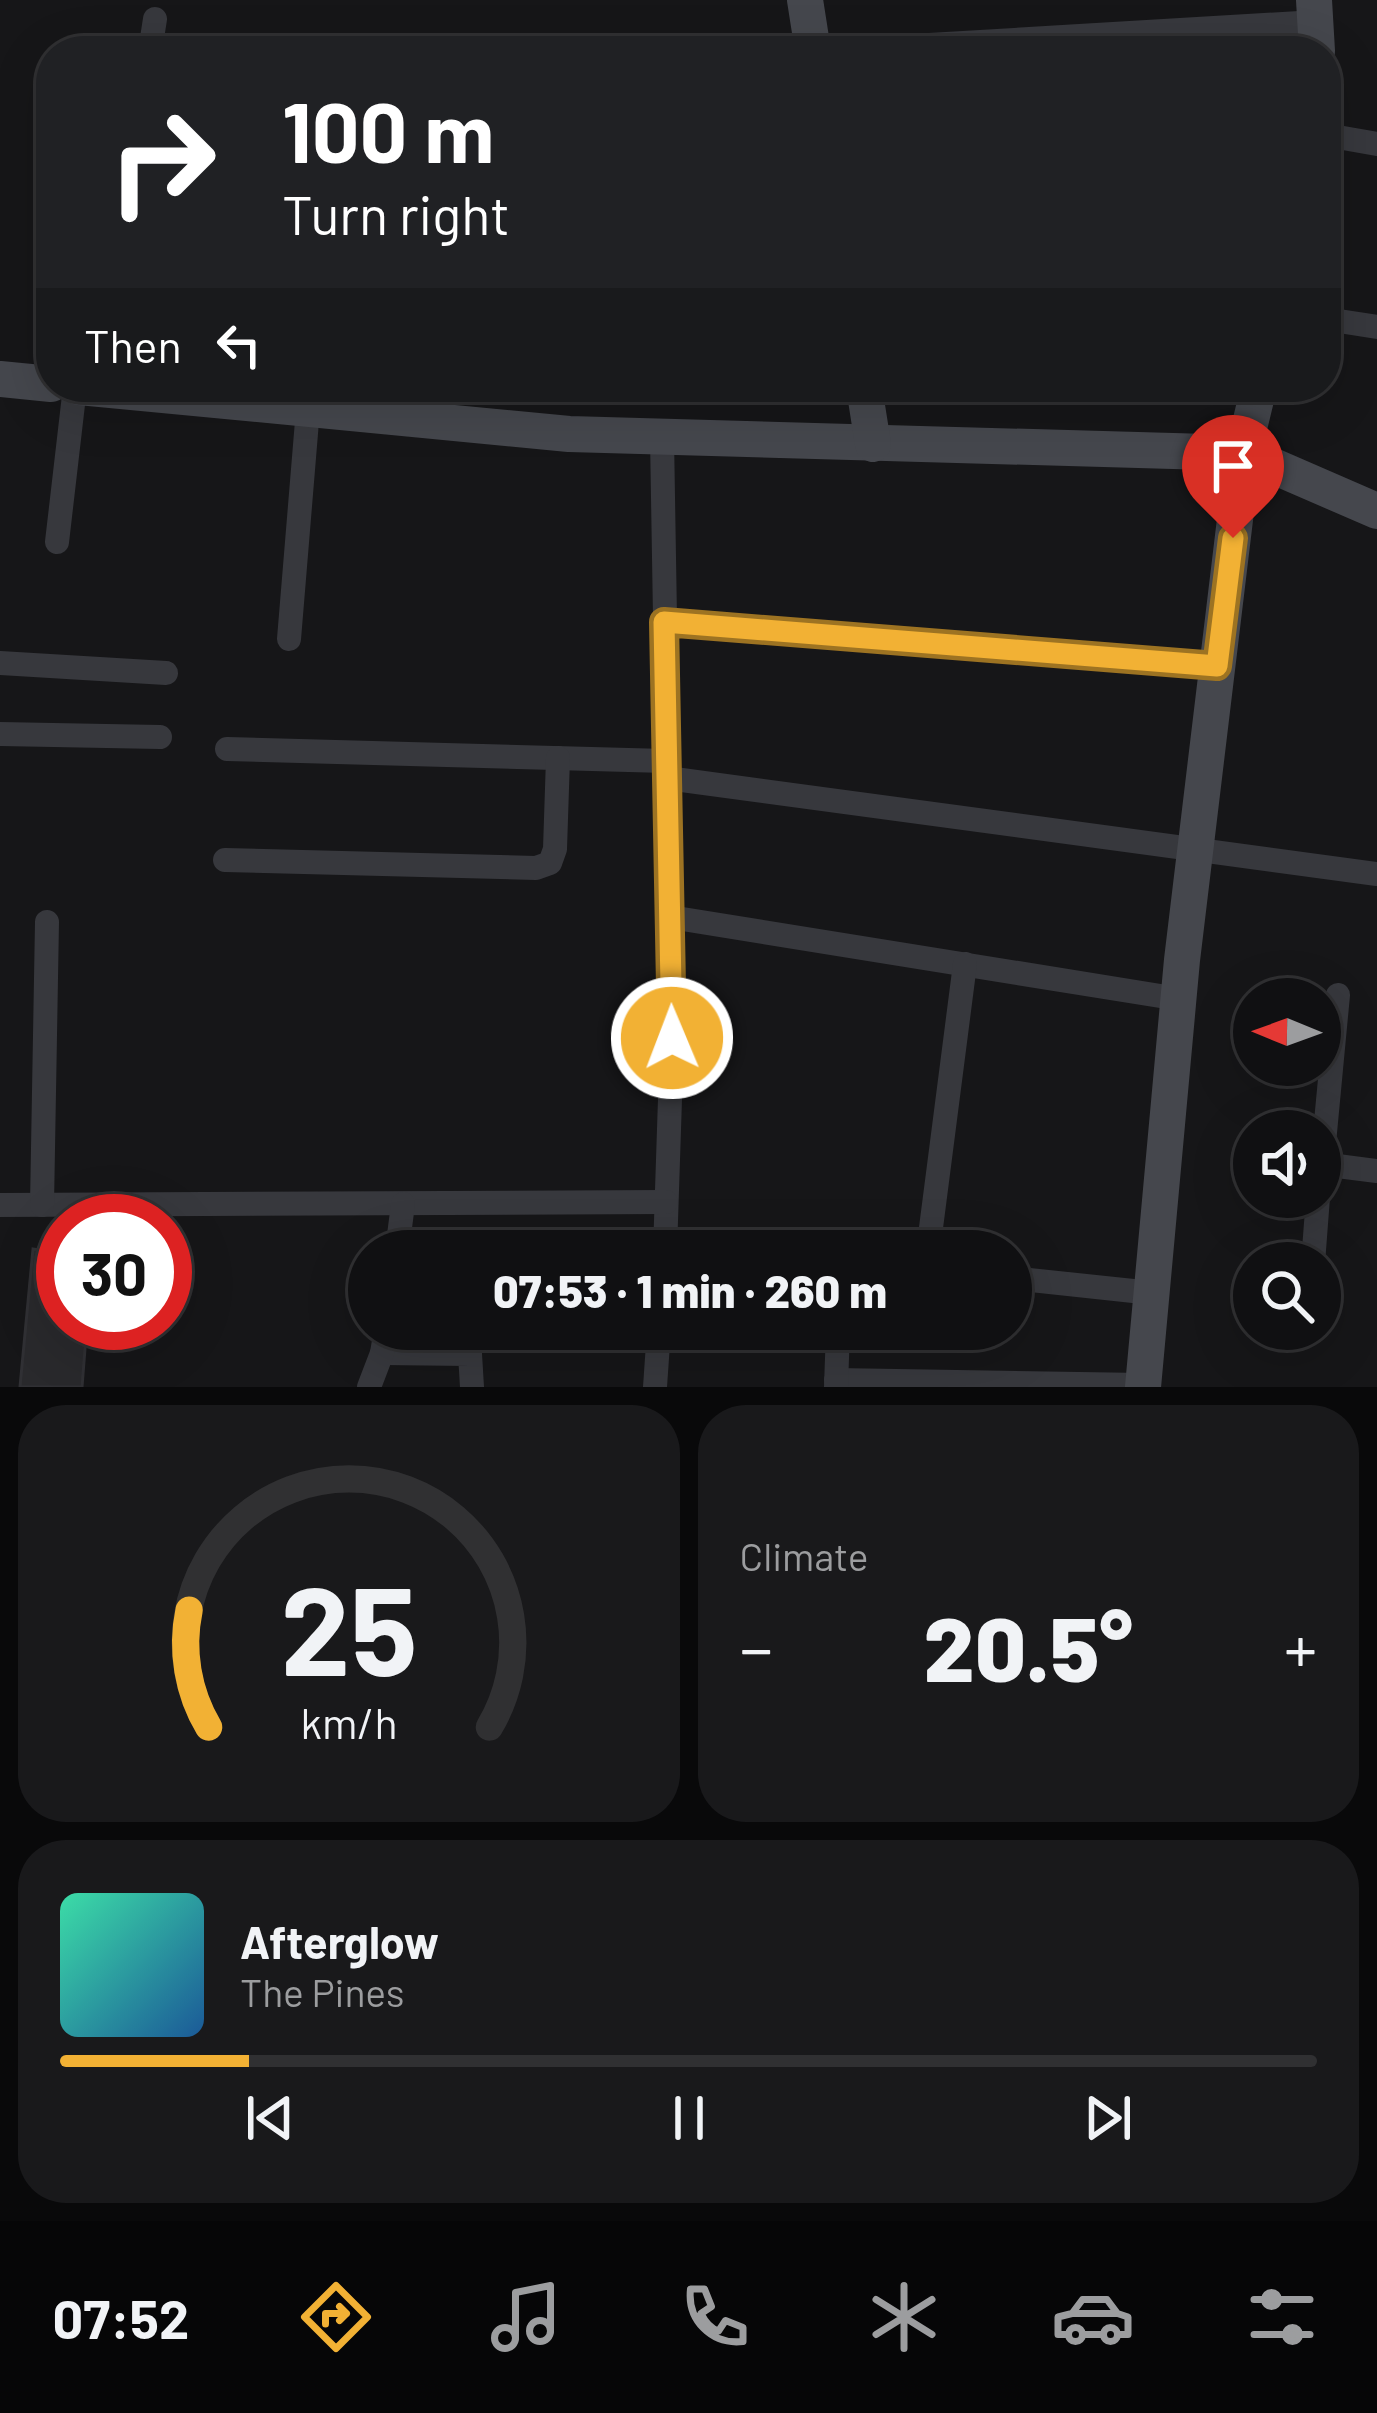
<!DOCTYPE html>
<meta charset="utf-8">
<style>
body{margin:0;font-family:Barlow,sans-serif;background:#19191b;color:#f1f3f6;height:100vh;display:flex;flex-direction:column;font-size:45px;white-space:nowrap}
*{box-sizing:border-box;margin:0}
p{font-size:39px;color:#9c9d9f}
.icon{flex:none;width:66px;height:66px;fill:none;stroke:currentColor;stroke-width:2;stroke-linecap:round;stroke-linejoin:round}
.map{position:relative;height:1387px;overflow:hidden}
.details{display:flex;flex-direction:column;gap:18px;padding:18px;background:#09090a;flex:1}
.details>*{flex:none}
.guide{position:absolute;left:36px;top:36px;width:1305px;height:366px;border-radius:48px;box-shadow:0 12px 48px #0002,0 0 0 3px #303032;background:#202124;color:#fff;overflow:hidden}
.needle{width:78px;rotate:271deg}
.controls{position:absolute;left:1233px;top:978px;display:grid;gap:24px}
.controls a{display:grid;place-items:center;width:108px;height:108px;border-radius:50%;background:#101012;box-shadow:0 12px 48px #0002,0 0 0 3px #303032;font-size:60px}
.speed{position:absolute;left:36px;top:1194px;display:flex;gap:24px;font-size:60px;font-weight:700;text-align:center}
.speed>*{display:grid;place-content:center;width:156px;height:156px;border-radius:50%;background:#101012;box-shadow:0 12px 48px #0002,0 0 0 3px #303032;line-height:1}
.speed .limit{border:18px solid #d22;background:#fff;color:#111}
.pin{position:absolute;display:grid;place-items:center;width:102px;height:102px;color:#fff;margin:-123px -51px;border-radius:50% 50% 50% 0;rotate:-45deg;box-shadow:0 0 12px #0007}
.pin .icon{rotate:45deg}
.me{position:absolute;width:132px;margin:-66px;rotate:359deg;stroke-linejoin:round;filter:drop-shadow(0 0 9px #0008)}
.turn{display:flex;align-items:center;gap:42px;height:252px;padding:0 48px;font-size:54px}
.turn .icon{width:156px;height:156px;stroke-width:2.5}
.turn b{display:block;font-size:84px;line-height:102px}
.then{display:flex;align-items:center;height:114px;padding:0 48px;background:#0003;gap:24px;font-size:45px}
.big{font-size:90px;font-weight:800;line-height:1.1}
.details .widget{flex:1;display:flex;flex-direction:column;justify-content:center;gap:18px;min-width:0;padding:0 42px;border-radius:48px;background:#19191b}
.details .dial{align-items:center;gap:0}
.dial svg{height:312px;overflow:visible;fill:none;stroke:#303032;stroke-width:7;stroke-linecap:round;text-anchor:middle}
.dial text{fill:#f1f3f6;stroke:none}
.song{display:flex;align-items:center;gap:36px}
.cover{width:144px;height:144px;border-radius:18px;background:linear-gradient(135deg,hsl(160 70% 55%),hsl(210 70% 35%))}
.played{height:12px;border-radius:6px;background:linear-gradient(90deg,#f2b134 15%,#303032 15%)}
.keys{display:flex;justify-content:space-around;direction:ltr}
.heat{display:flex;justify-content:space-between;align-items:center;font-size:66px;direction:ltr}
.details .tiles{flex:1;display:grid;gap:18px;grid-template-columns:1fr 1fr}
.widget:last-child{grid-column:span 2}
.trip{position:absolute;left:348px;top:1230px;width:684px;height:120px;border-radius:60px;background:#101012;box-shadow:0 12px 48px #0002,0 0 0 3px #303032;font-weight:800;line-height:120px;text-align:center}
.tabs{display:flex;height:192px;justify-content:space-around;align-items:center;background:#060607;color:#9c9d9f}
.tabs .icon{width:84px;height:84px}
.tabs .active{color:#f2b134}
.tabs b{font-size:54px;color:#f1f3f6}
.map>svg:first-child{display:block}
.building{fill:#29292c;stroke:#303034;stroke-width:3}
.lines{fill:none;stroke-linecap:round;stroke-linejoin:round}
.street{stroke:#37383d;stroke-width:24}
.secondary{stroke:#45474d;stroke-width:36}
.route-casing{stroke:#9d7322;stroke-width:30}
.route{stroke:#f2b134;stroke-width:21}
</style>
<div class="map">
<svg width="1377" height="1387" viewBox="0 0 1377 1387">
<rect width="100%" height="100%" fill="#161618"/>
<!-- building -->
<path class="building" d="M45 1236H63V1323H87L82 1387H20L33 1249 46 1251Z"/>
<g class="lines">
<!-- street -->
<g class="street">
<path d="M461 46 764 51"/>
<path d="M150 51 155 19"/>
<path d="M827 51 1316 22"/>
<path d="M1326 135 1377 144"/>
<path d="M1326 319 1377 327"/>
<path d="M662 437 672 1038 665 1251"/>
<path d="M57 542 75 387"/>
<path d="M664 622 1217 666"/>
<path d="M289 639 308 409"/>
<path d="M0 663 166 673"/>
<path d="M0 734 160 737"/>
<path d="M227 749 666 761"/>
<path d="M667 778 1377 874"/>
<path d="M225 860 536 868 550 863 555 849 558 758"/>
<path d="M670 917 1179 999"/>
<path d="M1322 1164 1338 995"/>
<path d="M1320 1181 1322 1164 1377 1171"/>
<path d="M0 1205 666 1202"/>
<path d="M42 1205 47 922"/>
<path d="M397 1251 403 1204"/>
<path d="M928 1251 965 964"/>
<path d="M1313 1263 1318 1197"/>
<path d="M1011 1278 1152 1293"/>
<path d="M1307 1331V1329"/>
<path d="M382 1353 470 1354 472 1387"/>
<path d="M836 1380 1143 1385"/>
<path d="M369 1387 382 1353 386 1329"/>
<path d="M655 1387 659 1329"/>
<path d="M836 1387 838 1329"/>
</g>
<!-- secondary -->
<g class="secondary">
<path d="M805 0 813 51"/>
<path d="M1314 0 1317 51"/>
<path d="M0 379 51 384"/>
<path d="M79 387 569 434 1243 453 1377 511"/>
<path d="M864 387 873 444"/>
<path d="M1143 1387 1182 960 1243 453 1259 387"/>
</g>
</g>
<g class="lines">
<!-- route casing -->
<g class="route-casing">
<path id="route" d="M672 1038 664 622 1217 666 1233 538"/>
</g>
<!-- route -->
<use href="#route" class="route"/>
</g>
</svg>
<div class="controls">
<a><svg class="needle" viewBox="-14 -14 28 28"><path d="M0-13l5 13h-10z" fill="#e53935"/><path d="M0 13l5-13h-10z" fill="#9c9d9f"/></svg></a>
<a><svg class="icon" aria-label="sound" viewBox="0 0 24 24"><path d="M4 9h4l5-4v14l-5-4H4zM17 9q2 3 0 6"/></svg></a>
<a><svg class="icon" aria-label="search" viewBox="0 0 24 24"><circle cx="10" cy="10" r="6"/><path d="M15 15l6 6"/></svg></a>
</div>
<div class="speed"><div class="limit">30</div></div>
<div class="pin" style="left:1233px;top:538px;background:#d93025"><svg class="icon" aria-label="arrive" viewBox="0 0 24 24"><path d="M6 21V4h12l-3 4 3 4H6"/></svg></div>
<svg class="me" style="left:672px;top:1038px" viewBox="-20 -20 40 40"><circle r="17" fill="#f2b134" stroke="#fff" stroke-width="3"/><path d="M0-11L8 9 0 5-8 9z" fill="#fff"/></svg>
<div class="trip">07:53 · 1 min · 260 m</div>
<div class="guide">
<div class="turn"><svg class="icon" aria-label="right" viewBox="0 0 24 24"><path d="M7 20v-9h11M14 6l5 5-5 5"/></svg><div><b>100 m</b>Turn right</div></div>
<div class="then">Then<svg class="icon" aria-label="left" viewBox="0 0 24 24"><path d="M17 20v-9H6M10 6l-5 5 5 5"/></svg></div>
</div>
</div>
<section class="details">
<div class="tiles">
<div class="widget dial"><svg viewBox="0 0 100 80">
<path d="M14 69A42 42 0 1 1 86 69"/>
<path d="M14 69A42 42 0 0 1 9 39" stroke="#f2b134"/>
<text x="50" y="56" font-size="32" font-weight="700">25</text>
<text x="50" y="72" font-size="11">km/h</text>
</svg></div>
<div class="widget"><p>Climate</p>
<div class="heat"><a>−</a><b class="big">20.5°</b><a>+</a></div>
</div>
<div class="widget">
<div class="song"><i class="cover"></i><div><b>Afterglow</b><p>The Pines</p></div></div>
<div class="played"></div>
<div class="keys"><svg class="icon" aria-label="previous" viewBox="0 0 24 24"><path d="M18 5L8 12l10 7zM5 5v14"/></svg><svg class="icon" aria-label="pause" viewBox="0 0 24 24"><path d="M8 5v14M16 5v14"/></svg><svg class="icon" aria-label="next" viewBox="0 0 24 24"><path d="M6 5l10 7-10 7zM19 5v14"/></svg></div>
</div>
</div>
</section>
<nav class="tabs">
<b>07:52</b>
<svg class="icon active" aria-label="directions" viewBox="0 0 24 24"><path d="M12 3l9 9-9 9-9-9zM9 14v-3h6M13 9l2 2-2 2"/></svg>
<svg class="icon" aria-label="music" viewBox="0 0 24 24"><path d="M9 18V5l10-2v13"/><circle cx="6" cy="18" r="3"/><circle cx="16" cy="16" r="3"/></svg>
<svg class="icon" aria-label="phone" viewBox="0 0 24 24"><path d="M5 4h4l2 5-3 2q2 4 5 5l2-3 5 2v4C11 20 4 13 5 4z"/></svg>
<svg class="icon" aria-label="climate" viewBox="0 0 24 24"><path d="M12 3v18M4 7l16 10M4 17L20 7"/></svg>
<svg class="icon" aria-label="car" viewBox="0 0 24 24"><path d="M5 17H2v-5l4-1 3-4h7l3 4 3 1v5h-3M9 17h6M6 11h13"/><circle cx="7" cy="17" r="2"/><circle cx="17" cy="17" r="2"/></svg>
<svg class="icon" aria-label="filters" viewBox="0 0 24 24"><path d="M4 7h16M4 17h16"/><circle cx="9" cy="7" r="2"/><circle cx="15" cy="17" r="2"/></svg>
</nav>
